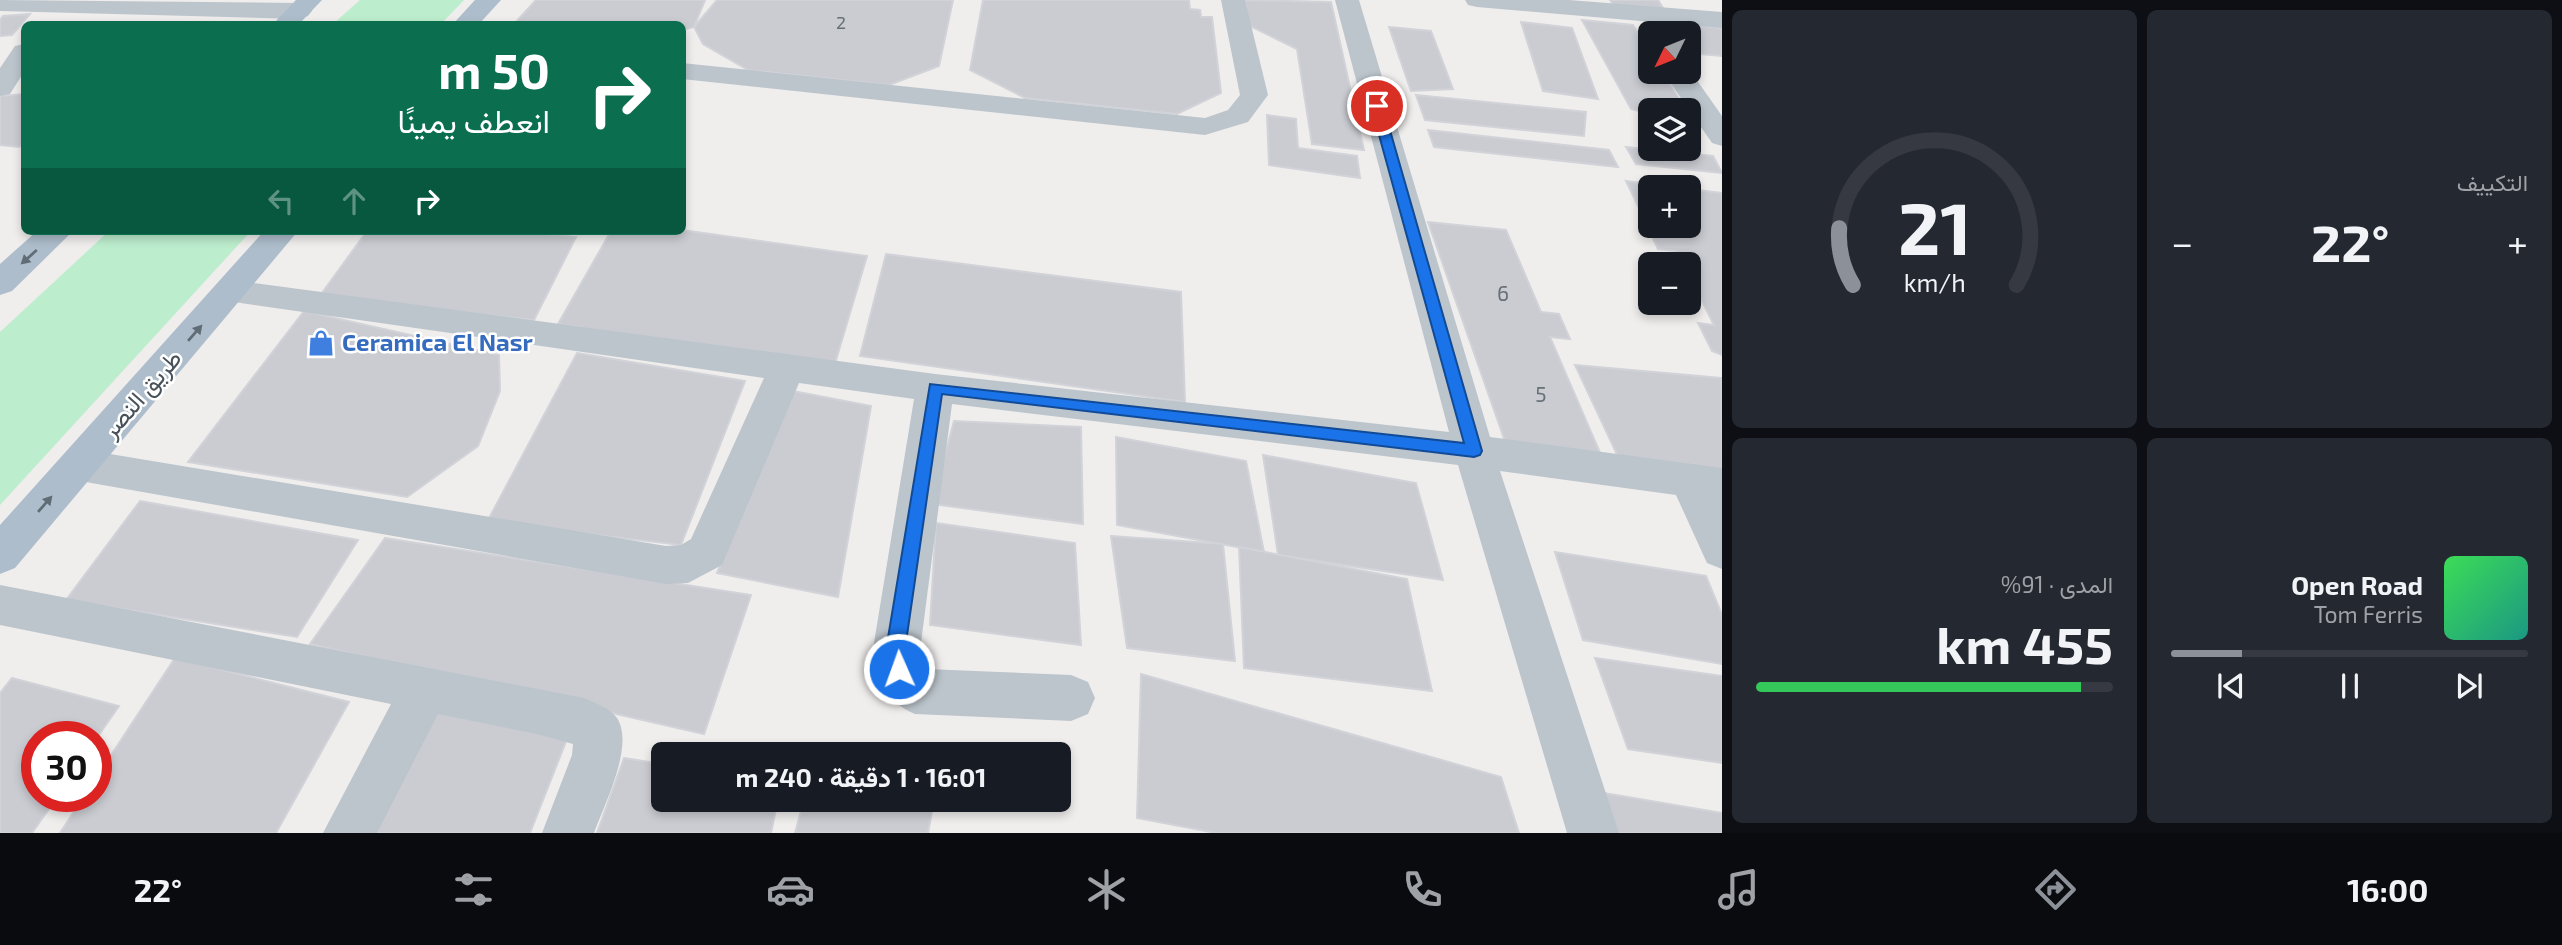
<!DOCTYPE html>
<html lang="ar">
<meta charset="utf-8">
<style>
body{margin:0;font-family:"Exo 2",Vazirmatn,sans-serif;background:#242831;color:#f1f3f6;direction:rtl;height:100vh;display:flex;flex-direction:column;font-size:26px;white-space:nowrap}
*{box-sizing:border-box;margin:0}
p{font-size:23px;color:#9ea1a6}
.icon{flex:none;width:38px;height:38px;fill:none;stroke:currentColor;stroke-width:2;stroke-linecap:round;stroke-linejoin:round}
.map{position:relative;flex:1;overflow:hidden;direction:ltr}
.panel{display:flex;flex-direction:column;gap:10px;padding:10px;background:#0d0f14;width:840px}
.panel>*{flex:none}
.guide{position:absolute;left:21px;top:21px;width:665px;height:214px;border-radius:10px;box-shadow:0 4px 10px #0003;direction:rtl;background:#0b6e4f;color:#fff;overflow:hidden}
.needle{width:46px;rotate:227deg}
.fabs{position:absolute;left:1638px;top:21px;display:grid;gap:14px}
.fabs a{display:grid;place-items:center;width:63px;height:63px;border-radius:10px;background:#171b24;box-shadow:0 4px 10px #0003;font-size:35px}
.speed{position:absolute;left:21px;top:721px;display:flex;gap:14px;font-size:35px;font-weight:700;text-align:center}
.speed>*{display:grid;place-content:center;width:91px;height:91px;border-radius:50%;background:#171b24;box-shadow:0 4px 10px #0003;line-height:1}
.speed .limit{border:10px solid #d22;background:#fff;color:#111}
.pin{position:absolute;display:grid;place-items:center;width:60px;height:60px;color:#fff;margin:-30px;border:4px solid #fff;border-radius:50%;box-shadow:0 2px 7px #0007}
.me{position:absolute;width:77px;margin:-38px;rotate:358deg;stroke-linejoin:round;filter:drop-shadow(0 0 5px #0008)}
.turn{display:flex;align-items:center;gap:24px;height:147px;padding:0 21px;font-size:32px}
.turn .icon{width:91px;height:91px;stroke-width:2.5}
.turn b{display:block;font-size:49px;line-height:60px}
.lanes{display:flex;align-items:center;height:66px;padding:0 21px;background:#0003;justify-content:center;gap:35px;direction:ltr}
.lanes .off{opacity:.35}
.big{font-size:52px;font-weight:700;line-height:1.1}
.panel .card{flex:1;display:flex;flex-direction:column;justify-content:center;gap:10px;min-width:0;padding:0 24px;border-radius:10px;background:#242831}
.panel .dial{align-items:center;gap:0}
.dial svg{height:182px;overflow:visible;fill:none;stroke:#363941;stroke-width:7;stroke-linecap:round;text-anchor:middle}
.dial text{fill:#f1f3f6;stroke:none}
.song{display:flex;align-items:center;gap:21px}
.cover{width:84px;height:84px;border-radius:10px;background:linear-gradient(135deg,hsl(130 70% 55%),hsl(170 70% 35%))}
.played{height:7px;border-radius:4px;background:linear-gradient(90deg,#8c9099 20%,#363941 20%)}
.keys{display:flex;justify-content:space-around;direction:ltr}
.heat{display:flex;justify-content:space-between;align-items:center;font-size:38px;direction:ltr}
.charge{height:10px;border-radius:5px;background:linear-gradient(90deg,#34c759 91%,#363941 0)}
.panel .tiles{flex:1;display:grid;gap:10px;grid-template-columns:repeat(2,1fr)}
.trip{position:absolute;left:651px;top:742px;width:420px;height:70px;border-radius:10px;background:#171b24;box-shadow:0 4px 10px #0003;font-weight:700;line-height:70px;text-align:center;direction:rtl}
.dock{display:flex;height:112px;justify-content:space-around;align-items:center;background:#090b0e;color:#9ea1a6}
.dock .icon{width:49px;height:49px}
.dock .on{color:#8c9099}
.dock b{font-size:32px;color:#f1f3f6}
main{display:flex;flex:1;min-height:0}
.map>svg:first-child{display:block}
.green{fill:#bcedcd}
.building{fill:#caccd2;stroke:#d1d3d8;stroke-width:2}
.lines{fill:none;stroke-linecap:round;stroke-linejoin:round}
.minor{fill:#bcc5cc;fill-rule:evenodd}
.major{fill:#adbdcb;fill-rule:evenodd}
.oneway{fill:#606c76}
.route{fill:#1a73e8;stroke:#114b97;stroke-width:2}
.labels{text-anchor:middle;stroke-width:5;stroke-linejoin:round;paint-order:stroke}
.far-number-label{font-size:18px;fill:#677078}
.number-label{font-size:21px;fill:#677078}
.shop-label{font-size:24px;font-weight:bold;fill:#366cbe;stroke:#fff;text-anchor:start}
.street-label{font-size:24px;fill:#46515a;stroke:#fff}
</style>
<main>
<section class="panel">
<div class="tiles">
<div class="card"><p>التكييف</p>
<div class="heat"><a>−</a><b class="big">22°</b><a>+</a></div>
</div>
<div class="card dial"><svg viewBox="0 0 100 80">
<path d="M14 69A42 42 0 1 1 86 69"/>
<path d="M14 69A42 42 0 0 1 8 44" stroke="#8c9099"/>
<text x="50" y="56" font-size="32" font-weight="700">21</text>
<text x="50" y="72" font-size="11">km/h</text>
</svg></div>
<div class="card">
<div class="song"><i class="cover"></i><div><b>Open Road</b><p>Tom Ferris</p></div></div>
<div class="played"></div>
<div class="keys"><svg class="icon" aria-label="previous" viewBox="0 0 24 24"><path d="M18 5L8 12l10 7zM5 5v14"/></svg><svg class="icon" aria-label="pause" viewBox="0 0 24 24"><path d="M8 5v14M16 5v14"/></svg><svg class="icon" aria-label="next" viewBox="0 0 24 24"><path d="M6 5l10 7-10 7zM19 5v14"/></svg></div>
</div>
<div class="card"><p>المدى · 91%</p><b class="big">455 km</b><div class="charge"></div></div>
</div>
</section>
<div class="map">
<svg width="1722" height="833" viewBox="0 0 1722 833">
<rect width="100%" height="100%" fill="#f0eded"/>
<!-- green -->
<g class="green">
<path d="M360 0H464L441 24H333Z"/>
<path d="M109 231H251L0 505V332Z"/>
</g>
<!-- building -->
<g class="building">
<path d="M536 0H705L694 27 682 30V24H514Z"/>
<path d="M717 0H953L939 66 889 85 748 70 703 44 694 27Z"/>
<path d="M983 0H1189L1190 9 1200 10 1201 17H1212L1221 93 1177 114 1025 98 970 70Z"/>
<path d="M1245 0 1331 2 1364 150 1312 144 1297 49 1248 25Z"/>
<path d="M1610 0H1658L1665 11 1615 7Z"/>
<path d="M30 14 12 35 0 36V20L3 16Z"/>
<path d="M1582 20 1633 25 1650 52V72H1662L1686 110H1650V114L1631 109Z"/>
<path d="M1521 22 1572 28 1598 99 1543 91Z"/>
<path d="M1680 24 1722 28V56L1701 54Z"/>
<path d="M1389 27 1431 31 1453 89 1411 91Z"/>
<path d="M24 94V143L19 147 0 145V96Z"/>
<path d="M1416 95 1586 112 1584 136 1425 120Z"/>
<path d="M1267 115 1296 119 1298 148 1357 156 1360 178 1269 165Z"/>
<path d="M1428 130 1609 150 1618 167 1434 147Z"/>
<path d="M1626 147 1713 156 1722 173 1636 164Z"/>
<path d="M1626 181 1675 187H1650V212L1640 210Z"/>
<path d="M1689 189 1722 193V355L1712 351 1698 323 1714 325 1689 276V264H1683L1676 251 1658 249 1649 230H1670L1666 226H1689Z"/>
<path d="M1428 222 1506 230 1541 312 1559 314 1570 339 1550 337 1601 455 1506 444Z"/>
<path d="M682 230 867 256 834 367 558 324 611 231Z"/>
<path d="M367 231H511L576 237 534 320 319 297Z"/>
<path d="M886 254 1181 292 1185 402 860 356Z"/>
<path d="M304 311 499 355 500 391 478 446 407 497 188 462Z"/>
<path d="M577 353 745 381 681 545 487 522Z"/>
<path d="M1575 365 1721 378 1722 473 1621 463Z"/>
<path d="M793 391 871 406 838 597 717 573Z"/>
<path d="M954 421 1081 427 1083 524 932 504Z"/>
<path d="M1116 437 1246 461 1264 552 1117 525Z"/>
<path d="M1263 455 1416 483 1443 580 1278 555Z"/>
<path d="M140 501 358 540 297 637 66 600Z"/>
<path d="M936 523 1075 543 1081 645 930 625Z"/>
<path d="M1111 536 1223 544 1235 661 1127 648Z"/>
<path d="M385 538 751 595 704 734 310 644Z"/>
<path d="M1239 547 1407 579 1432 691 1244 668Z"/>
<path d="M1555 552 1706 576 1722 615V664L1583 640Z"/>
<path d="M175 658 349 702 276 833H60L84 796H96V778Z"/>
<path d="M1595 658 1722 676V763L1628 749Z"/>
<path d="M1141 674 1501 777 1519 833H1216L1137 818Z"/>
<path d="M12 678 119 706 96 739V737H37V796H58L32 833H0V693Z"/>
<path d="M431 711 567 739 530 833H370Z"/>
<path d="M624 758 663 764V800H778L771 833H597Z"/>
<path d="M1598 792 1722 813V833H1611Z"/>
<path d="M804 800H934L928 833H795Z"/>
</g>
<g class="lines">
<!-- minor -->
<g class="minor">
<path d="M0 0 299 3 308 6 312 11 308 16 299 19 0 11Z"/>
<path d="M1221 0H1245L1268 95 1248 122 1205 135 682 79V63L1205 118 1228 110 1240 95Z"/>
<path d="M1335 0H1359L1490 437 1722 468V569L1707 563 1676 495 1500 471 1619 833H1567L1458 465 952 404 919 658 927 669 1071 675 1088 682 1095 698 1088 714 1071 721 915 714C888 703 879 682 872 655L914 399 799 383 722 565 688 583 666 584 80 481 66 476 60 465 66 454 80 449 666 546 681 545 691 539 764 378 220 300 215 292 220 284 232 280 935 374 1449 432Z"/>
<path d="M1465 0H1569L1722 12V28L1477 7 1468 5Z"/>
<path d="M24 44V72L10 94 0 96V68L15 46Z"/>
<path d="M1689 69 1722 116V146L1712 143 1663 72Z"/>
<path d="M0 585 584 698C595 703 610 708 617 718 635 745 604 805 594 833H542L572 755 573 744 537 734 438 714 377 833H323L391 704 0 625Z"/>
</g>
<!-- major -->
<g class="major">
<path d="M296 0H322L299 24H273Z"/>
<path d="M475 0H501L479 24H453Z"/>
<path d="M37 231H73L12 291 0 295V264Z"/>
<path d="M264 231H298L15 568 0 574V525Z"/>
</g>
</g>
<!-- one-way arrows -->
<defs><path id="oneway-solid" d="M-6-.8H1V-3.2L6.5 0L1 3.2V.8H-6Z" transform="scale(1.75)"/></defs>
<g class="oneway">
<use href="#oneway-solid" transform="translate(29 257) rotate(138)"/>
<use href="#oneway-solid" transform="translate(195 333) rotate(-49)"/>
<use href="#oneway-solid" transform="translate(45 504) rotate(-49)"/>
</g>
<!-- route -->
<path class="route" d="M1377 103 1383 106 1482 451 1480 455 1474 457 942 394 904 656 908 669 906 676 899 678 892 676 885 656 930 384 1464 443 1371 106Z"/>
<!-- icons -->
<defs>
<g id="shop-bare" transform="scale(2.1)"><path d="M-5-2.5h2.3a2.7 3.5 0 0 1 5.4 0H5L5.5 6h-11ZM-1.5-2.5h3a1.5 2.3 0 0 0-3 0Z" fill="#3f7fe0" stroke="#fff" stroke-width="2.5" paint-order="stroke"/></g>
</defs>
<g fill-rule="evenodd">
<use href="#shop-bare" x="321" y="343"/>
</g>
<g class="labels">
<!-- far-number labels -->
<g class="far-number-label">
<text x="841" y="29">2</text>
</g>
<!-- number labels -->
<g class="number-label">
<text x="1503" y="301">6</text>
<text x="1541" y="402">5</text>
</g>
<!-- shop labels -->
<g class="shop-label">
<text x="342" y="351">Ceramica El Nasr</text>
</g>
<!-- street labels -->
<g class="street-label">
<text transform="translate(142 394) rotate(-49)" y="8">طريق النصر</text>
</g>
</g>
</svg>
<div class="fabs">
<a><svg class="needle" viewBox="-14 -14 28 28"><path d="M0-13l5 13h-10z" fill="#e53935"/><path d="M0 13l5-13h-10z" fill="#9ea1a6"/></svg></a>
<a><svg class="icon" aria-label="layers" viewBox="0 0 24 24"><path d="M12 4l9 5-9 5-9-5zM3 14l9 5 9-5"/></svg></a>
<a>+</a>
<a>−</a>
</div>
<div class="speed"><div class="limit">30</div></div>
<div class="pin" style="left:1377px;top:106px;background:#d93025"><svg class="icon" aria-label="arrive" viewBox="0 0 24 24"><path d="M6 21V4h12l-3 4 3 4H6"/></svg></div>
<svg class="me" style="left:899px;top:669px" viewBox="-20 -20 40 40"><circle r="17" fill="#1a73e8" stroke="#fff" stroke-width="3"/><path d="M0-11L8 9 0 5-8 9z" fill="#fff"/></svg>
<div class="trip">16:01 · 1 دقيقة · 240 m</div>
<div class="guide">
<div class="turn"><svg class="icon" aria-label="right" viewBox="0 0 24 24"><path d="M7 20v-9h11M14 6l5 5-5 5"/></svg><div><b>50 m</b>انعطف يمينًا</div></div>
<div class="lanes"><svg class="icon off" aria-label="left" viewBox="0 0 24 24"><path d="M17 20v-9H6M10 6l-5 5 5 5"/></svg><svg class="icon off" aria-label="ahead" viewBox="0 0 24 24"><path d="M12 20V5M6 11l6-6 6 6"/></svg><svg class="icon" aria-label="right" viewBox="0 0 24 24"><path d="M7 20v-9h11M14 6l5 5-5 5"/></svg></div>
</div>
</div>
</main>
<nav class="dock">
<b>16:00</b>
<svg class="icon on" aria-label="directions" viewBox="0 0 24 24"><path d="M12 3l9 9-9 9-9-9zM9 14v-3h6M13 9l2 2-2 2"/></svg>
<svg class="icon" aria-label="music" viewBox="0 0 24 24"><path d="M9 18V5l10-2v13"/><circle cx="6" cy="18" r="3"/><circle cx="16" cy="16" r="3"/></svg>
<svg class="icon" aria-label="phone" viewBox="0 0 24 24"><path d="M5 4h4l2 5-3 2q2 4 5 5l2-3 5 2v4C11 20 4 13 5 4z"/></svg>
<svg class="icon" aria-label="climate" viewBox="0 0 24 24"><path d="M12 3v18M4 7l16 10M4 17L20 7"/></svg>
<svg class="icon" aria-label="car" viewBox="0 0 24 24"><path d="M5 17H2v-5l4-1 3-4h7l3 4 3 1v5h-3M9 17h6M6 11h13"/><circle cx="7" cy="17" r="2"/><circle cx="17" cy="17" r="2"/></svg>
<svg class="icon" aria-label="filters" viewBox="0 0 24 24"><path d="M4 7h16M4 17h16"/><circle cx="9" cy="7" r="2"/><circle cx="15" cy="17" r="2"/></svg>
<b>22°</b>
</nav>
